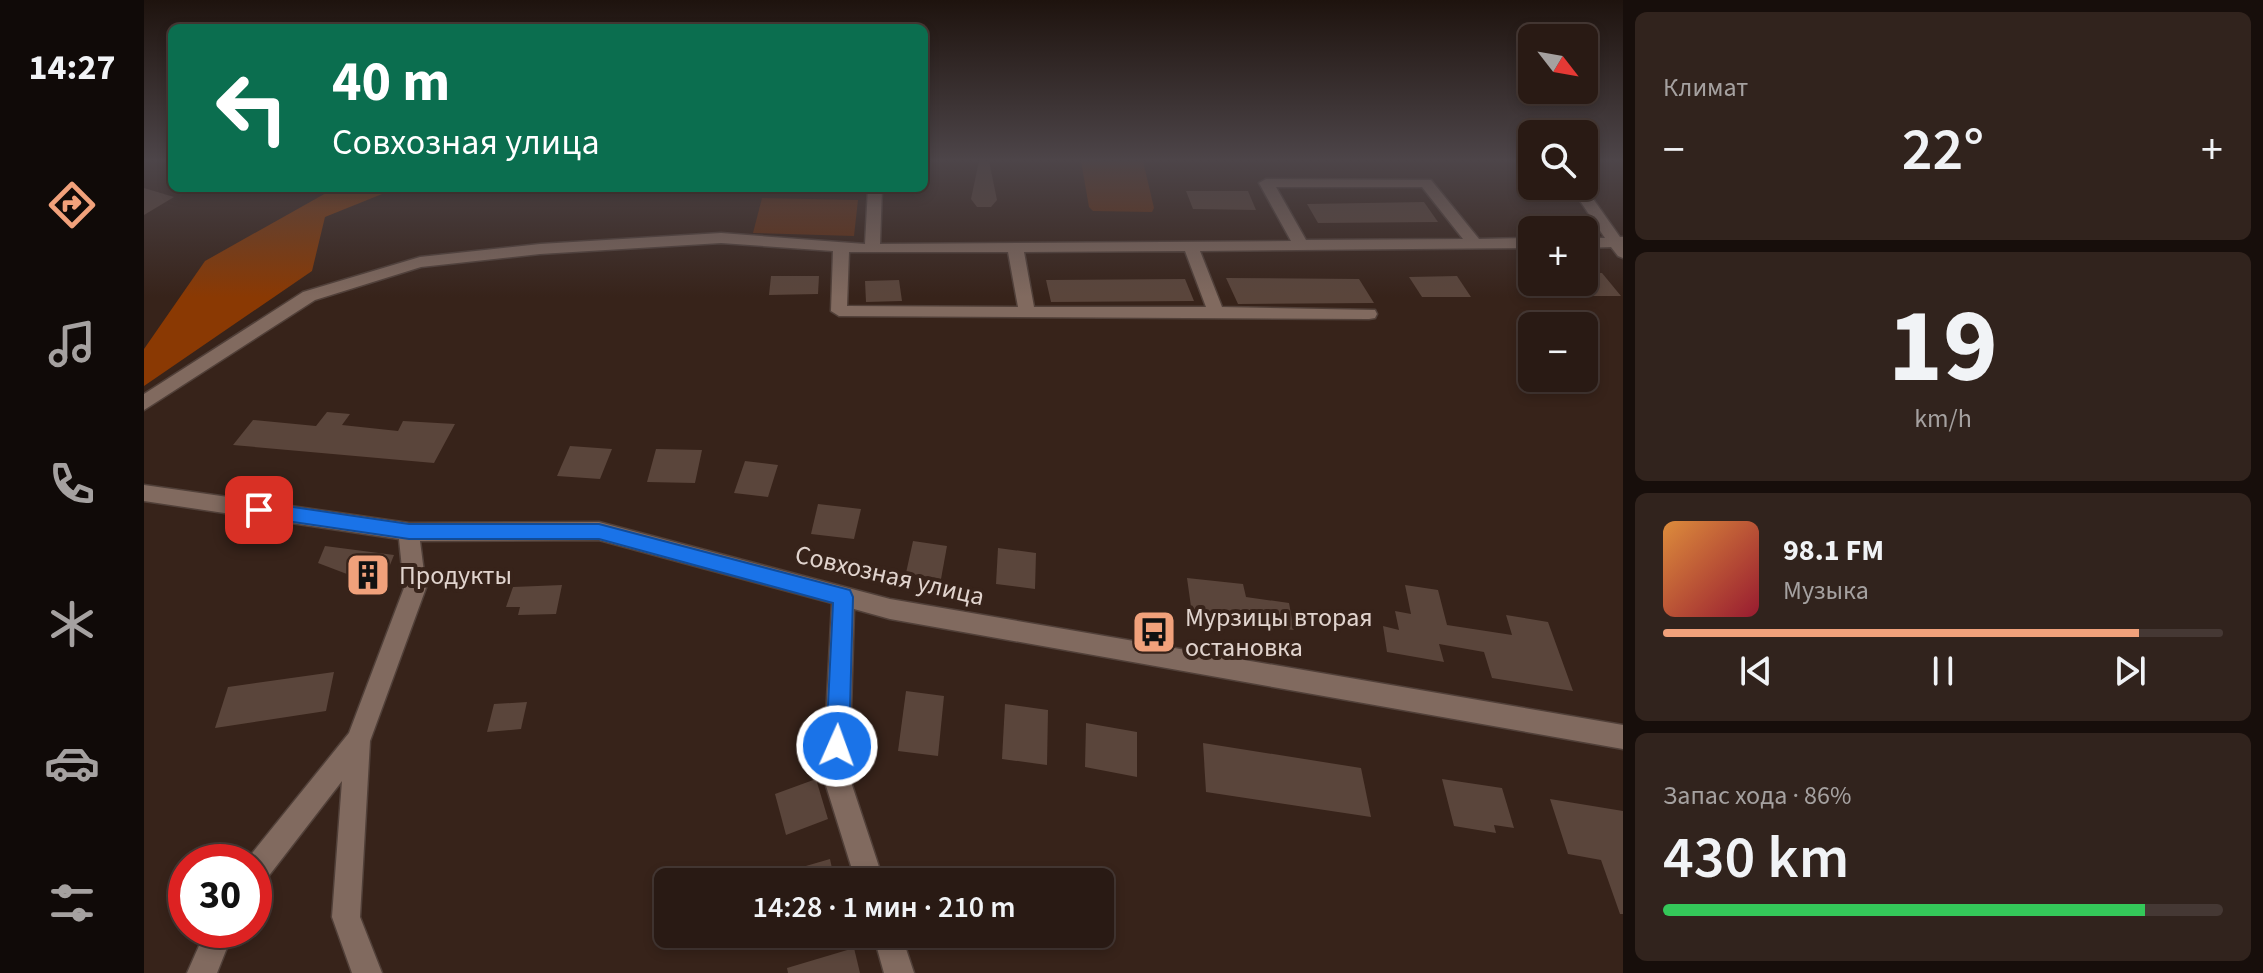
<!DOCTYPE html>
<html lang="ru">
<meta charset="utf-8">
<style>
body{margin:0;font-family:"Source Sans 3",sans-serif;background:#31231d;color:#f1f3f6;height:100vh;display:flex;flex-direction:column;font-size:30px;white-space:nowrap}
*{box-sizing:border-box;margin:0}
p{font-size:26px;color:#a5a1a0}
.icon{flex:none;width:44px;height:44px;fill:none;stroke:currentColor;stroke-width:2;stroke-linecap:round;stroke-linejoin:round}
.map{position:relative;flex:1;overflow:hidden}
.sheet{display:flex;flex-direction:column;gap:12px;padding:12px;background:#170e0b;width:640px}
.sheet>*{flex:none}
.top-card{position:absolute;left:24px;top:24px;width:760px;height:168px;border-radius:12px;box-shadow:0 4px 12px #0003,0 0 0 2px #453834;background:#0b6e4f;color:#fff;overflow:hidden}
.needle{width:52px;rotate:121deg}
.tools{position:absolute;left:1374px;top:24px;display:grid;gap:16px}
.tools a{display:grid;place-items:center;width:80px;height:80px;border-radius:12px;background:#291a14;box-shadow:0 4px 12px #0003,0 0 0 2px #453834;font-size:40px}
.speed{position:absolute;left:24px;top:844px;display:flex;gap:16px;font-size:40px;font-weight:700;text-align:center}
.speed>*{display:grid;place-content:center;width:104px;height:104px;border-radius:50%;background:#291a14;box-shadow:0 4px 12px #0003,0 0 0 2px #453834;line-height:1}
.speed .limit{border:12px solid #d22;background:#fff;color:#111}
.pin{position:absolute;display:grid;place-items:center;width:68px;height:68px;color:#fff;margin:-34px;border-radius:16px;box-shadow:0 4px 12px #0006}
.me{position:absolute;width:88px;margin:-44px;rotate:2deg;stroke-linejoin:round;filter:drop-shadow(0 0 6px #0008)}
.turn{display:flex;align-items:center;gap:28px;height:168px;padding:0 32px;font-size:36px}
.turn .icon{width:104px;height:104px;stroke-width:2.5}
.turn b{display:block;font-size:56px;line-height:68px}
.big{font-size:60px;font-weight:600;line-height:1.1}
.sheet .card{flex:1;display:flex;flex-direction:column;justify-content:center;gap:12px;min-width:0;padding:0 28px;border-radius:12px;background:#31231d}
.sheet .dial{align-items:center;gap:0}
.dial b{font-size:104px;line-height:1}
.song{display:flex;align-items:center;gap:24px}
.cover{width:96px;height:96px;border-radius:12px;background:linear-gradient(135deg,hsl(30 70% 55%),hsl(350 70% 35%))}
.played{height:8px;border-radius:4px;background:linear-gradient(90deg,#f1a17b 85%,#453834 85%)}
.keys{display:flex;justify-content:space-around;direction:ltr}
.heat{display:flex;justify-content:space-between;align-items:center;font-size:44px;direction:ltr}
.charge{height:12px;border-radius:6px;background:linear-gradient(90deg,#34c759 86%,#453834 0)}
.trip{position:absolute;left:510px;top:868px;width:460px;height:80px;border-radius:12px;background:#291a14;box-shadow:0 4px 12px #0003,0 0 0 2px #453834;font-weight:600;line-height:80px;text-align:center}
main{display:flex;flex:1;min-height:0}
.dock{display:flex;flex-direction:column;width:144px;justify-content:space-around;align-items:center;background:#100a08;color:#a5a1a0}
.dock .icon{width:56px;height:56px}
.dock .current{color:#f1a17b}
.dock b{font-size:36px;color:#f1f3f6}
.map>svg:first-child{display:block}
.green{fill:#652e10}
.forest{fill:#8a3903}
.building{fill:#5a453b}
.lines{fill:none;stroke-linecap:round;stroke-linejoin:round}
.minor-casing{stroke:#514039;stroke-width:3}
.minor{fill:#816a5f;fill-rule:evenodd}
.route{fill:#1a73e8;stroke:#114b97;stroke-width:2}
.labels{text-anchor:middle;stroke-width:8;stroke-linejoin:round;paint-order:stroke}
.poi-label{font-size:26px;fill:#e1d4ce;stroke:#37231a;text-anchor:start}
.street-label{font-size:26px;fill:#e1d4ce;stroke:#37231a}
</style>
<main>
<nav class="dock">
<b>14:27</b>
<svg class="icon current" aria-label="directions" viewBox="0 0 24 24"><path d="M12 3l9 9-9 9-9-9zM9 14v-3h6M13 9l2 2-2 2"/></svg>
<svg class="icon" aria-label="music" viewBox="0 0 24 24"><path d="M9 18V5l10-2v13"/><circle cx="6" cy="18" r="3"/><circle cx="16" cy="16" r="3"/></svg>
<svg class="icon" aria-label="phone" viewBox="0 0 24 24"><path d="M5 4h4l2 5-3 2q2 4 5 5l2-3 5 2v4C11 20 4 13 5 4z"/></svg>
<svg class="icon" aria-label="climate" viewBox="0 0 24 24"><path d="M12 3v18M4 7l16 10M4 17L20 7"/></svg>
<svg class="icon" aria-label="car" viewBox="0 0 24 24"><path d="M5 17H2v-5l4-1 3-4h7l3 4 3 1v5h-3M9 17h6M6 11h13"/><circle cx="7" cy="17" r="2"/><circle cx="17" cy="17" r="2"/></svg>
<svg class="icon" aria-label="filters" viewBox="0 0 24 24"><path d="M4 7h16M4 17h16"/><circle cx="9" cy="7" r="2"/><circle cx="15" cy="17" r="2"/></svg>
</nav>
<div class="map">
<svg width="1479" height="973" viewBox="0 0 1479 973">
<rect width="100%" height="100%" fill="#37231a"/>
<!-- green -->
<g class="green">
<path d="M937 161H999L1010 208 1008 212 949 211 945 207Z"/>
<path d="M618 198 714 200 710 236 609 233Z"/>
</g>
<!-- forest -->
<path class="forest" d="M191 188H253L181 217 168 271 0 386V349L61 261Z"/>
<!-- building -->
<g class="building">
<path d="M835 161H845L853 200 847 207H833L827 199Z"/>
<path d="M0 188 30 197 0 215Z"/>
<path d="M1042 191H1104L1112 210 1049 209Z"/>
<path d="M1280 202 1294 222 1174 223 1163 204Z"/>
<path d="M1440 273H1458L1477 296H1440Z"/>
<path d="M627 276H675L674 294 625 295Z"/>
<path d="M1313 276 1327 297H1278L1265 277Z"/>
<path d="M1082 278 1215 279 1230 303 1094 304Z"/>
<path d="M1041 279 1050 301 907 302 902 280Z"/>
<path d="M755 280 758 301 722 302 721 281Z"/>
<path d="M183 412 206 414 198 425 254 431 259 421 311 424 290 463 89 445 109 420 172 426Z"/>
<path d="M426 446 468 449 456 479 413 476Z"/>
<path d="M512 449 558 450 551 483 503 482Z"/>
<path d="M601 461 634 465 624 497 590 493Z"/>
<path d="M674 504 717 509 710 539 667 534Z"/>
<path d="M769 541 803 546 797 579 762 573Z"/>
<path d="M181 546 250 555 237 587 174 563Z"/>
<path d="M854 548 892 553 891 589 852 584Z"/>
<path d="M1043 578 1099 584 1102 597 1145 603 1150 630 1049 621Z"/>
<path d="M418 585 412 614 374 615 376 607H362L369 587Z"/>
<path d="M1261 585 1294 590 1303 625 1368 635 1362 615 1404 622 1429 691 1348 678 1340 652 1295 644 1300 662 1243 652 1239 626 1255 630 1251 611 1267 614Z"/>
<path d="M190 672 182 711 71 728 84 687Z"/>
<path d="M762 691 800 696 794 756 754 751Z"/>
<path d="M383 702 377 729 343 732 350 704Z"/>
<path d="M861 704 904 710 903 765 858 759Z"/>
<path d="M942 723 993 732V777L941 767Z"/>
<path d="M1059 743 1217 768 1227 817 1062 792Z"/>
<path d="M672 779 684 819 642 835 631 794Z"/>
<path d="M1298 779 1358 788 1370 828 1350 825 1352 833 1310 826Z"/>
<path d="M1406 799 1479 811V914H1476L1457 860 1424 854Z"/>
<path d="M686 859 691 882H625L624 877Z"/>
<path d="M710 948 716 973H644L643 968Z"/>
</g>
<g class="lines">
<!-- minor casing -->
<g class="minor-casing">
<g id="minor">
<path d="M1122 179 1287 180 1335 239 1388 238V248L1056 251 1078 307 1231 310 1233 314 1231 318 1225 319 695 316 687 311 689 251 577 243 396 254 277 267 171 300 0 410V394L159 292 276 257 396 244 577 233 721 244 724 188H738L736 244 1147 241 1115 183ZM1132 187H1278L1319 239 1162 240ZM1041 251 1062 307H890L880 252ZM705 252H864L874 307 703 306Z"/>
<path d="M1426 186H1440L1476 237H1479V258L1474 256 1467 247 1440 248V238H1461Z"/>
<path d="M0 485 265 523 455 522 746 599 1479 725V749L746 619 710 609 705 776 740 882H712L679 776 688 603 455 540 276 541 282 588 226 741 216 917 238 973H208L188 917 198 781 120 882 110 886V862H101L205 733 260 588 255 539 0 501Z"/>
<path d="M62 930H90L73 973H43Z"/>
<path d="M729 934H757L770 973H740Z"/>
</g>
</g>
<!-- minor -->
<use href="#minor" class="minor"/>
</g>
<!-- sky -->
<linearGradient id="sky" x2="0" y2="1"><stop stop-color="#1e130e"/><stop offset="0.54" stop-color="#4d4549"/><stop offset="1" stop-color="#4d4549" stop-opacity="0"/></linearGradient>
<rect width="1479" height="297" fill="url(#sky)"/>
<!-- route -->
<path class="route" d="M115 502 265 524H455L706 590 709 597 705 746 701 754 693 757 685 754 682 746 689 603 455 539H265L115 517 108 515 105 510 108 504Z"/>
<!-- icons -->
<defs>
<g id="building-square" transform="scale(2.3)"><rect x="-9" y="-9" width="18" height="18" rx="4" fill="#f1a17b" stroke="#37231a"/><path d="M-4-6H4V6H1V3H-1V6H-4ZM-2.5-4.3h1.7v1.8h-1.7ZM.8-4.3h1.7v1.8H.8ZM-2.5-1h1.7V.8h-1.7ZM.8-1h1.7V.8H.8Z" fill="#111"/></g>
<g id="bus-square" transform="scale(2.3)"><rect x="-9" y="-9" width="18" height="18" rx="4" fill="#f1a17b" stroke="#37231a"/><path d="M-5-6H5V4H4V6H2V4H-2V6H-4V4H-5ZM-3.5-4V0h7V-4ZM-3.5 1.2v1.5H-2V1.2ZM2 1.2v1.5H3.5V1.2Z" fill="#111"/></g>
</defs>
<g fill-rule="evenodd">
<use href="#building-square" x="224" y="575"/>
<use href="#bus-square" x="1010" y="632"/>
</g>
<g class="labels">
<!-- poi labels -->
<g class="poi-label">
<text x="255" y="584">Продукты</text>
<text x="1041" y="626">Мурзицы вторая<tspan x="1041" dy="30">остановка</tspan></text>
</g>
<!-- street labels -->
<g class="street-label">
<text transform="translate(746 575) rotate(13)" y="9">Совхозная улица</text>
</g>
</g>
</svg>
<div class="tools">
<a><svg class="needle" viewBox="-14 -14 28 28"><path d="M0-13l5 13h-10z" fill="#e53935"/><path d="M0 13l5-13h-10z" fill="#a5a1a0"/></svg></a>
<a><svg class="icon" aria-label="search" viewBox="0 0 24 24"><circle cx="10" cy="10" r="6"/><path d="M15 15l6 6"/></svg></a>
<a>+</a>
<a>−</a>
</div>
<div class="speed"><div class="limit">30</div></div>
<div class="pin" style="left:115px;top:510px;background:#d93025"><svg class="icon" aria-label="arrive" viewBox="0 0 24 24"><path d="M6 21V4h12l-3 4 3 4H6"/></svg></div>
<svg class="me" style="left:693px;top:746px" viewBox="-20 -20 40 40"><circle r="17" fill="#1a73e8" stroke="#fff" stroke-width="3"/><path d="M0-11L8 9 0 5-8 9z" fill="#fff"/></svg>
<div class="trip">14:28 · 1 мин · 210 m</div>
<div class="top-card">
<div class="turn"><svg class="icon" aria-label="left" viewBox="0 0 24 24"><path d="M17 20v-9H6M10 6l-5 5 5 5"/></svg><div><b>40 m</b>Совхозная улица</div></div>
</div>
</div>
<section class="sheet">
<div class="card"><p>Климат</p>
<div class="heat"><a>−</a><b class="big">22°</b><a>+</a></div>
</div>
<div class="card dial"><b>19</b><p>km/h</p></div>
<div class="card">
<div class="song"><i class="cover"></i><div><b>98.1 FM</b><p>Музыка</p></div></div>
<div class="played"></div>
<div class="keys"><svg class="icon" aria-label="previous" viewBox="0 0 24 24"><path d="M18 5L8 12l10 7zM5 5v14"/></svg><svg class="icon" aria-label="pause" viewBox="0 0 24 24"><path d="M8 5v14M16 5v14"/></svg><svg class="icon" aria-label="next" viewBox="0 0 24 24"><path d="M6 5l10 7-10 7zM19 5v14"/></svg></div>
</div>
<div class="card"><p>Запас хода · 86%</p><b class="big">430 km</b><div class="charge"></div></div>
</section>
</main>
